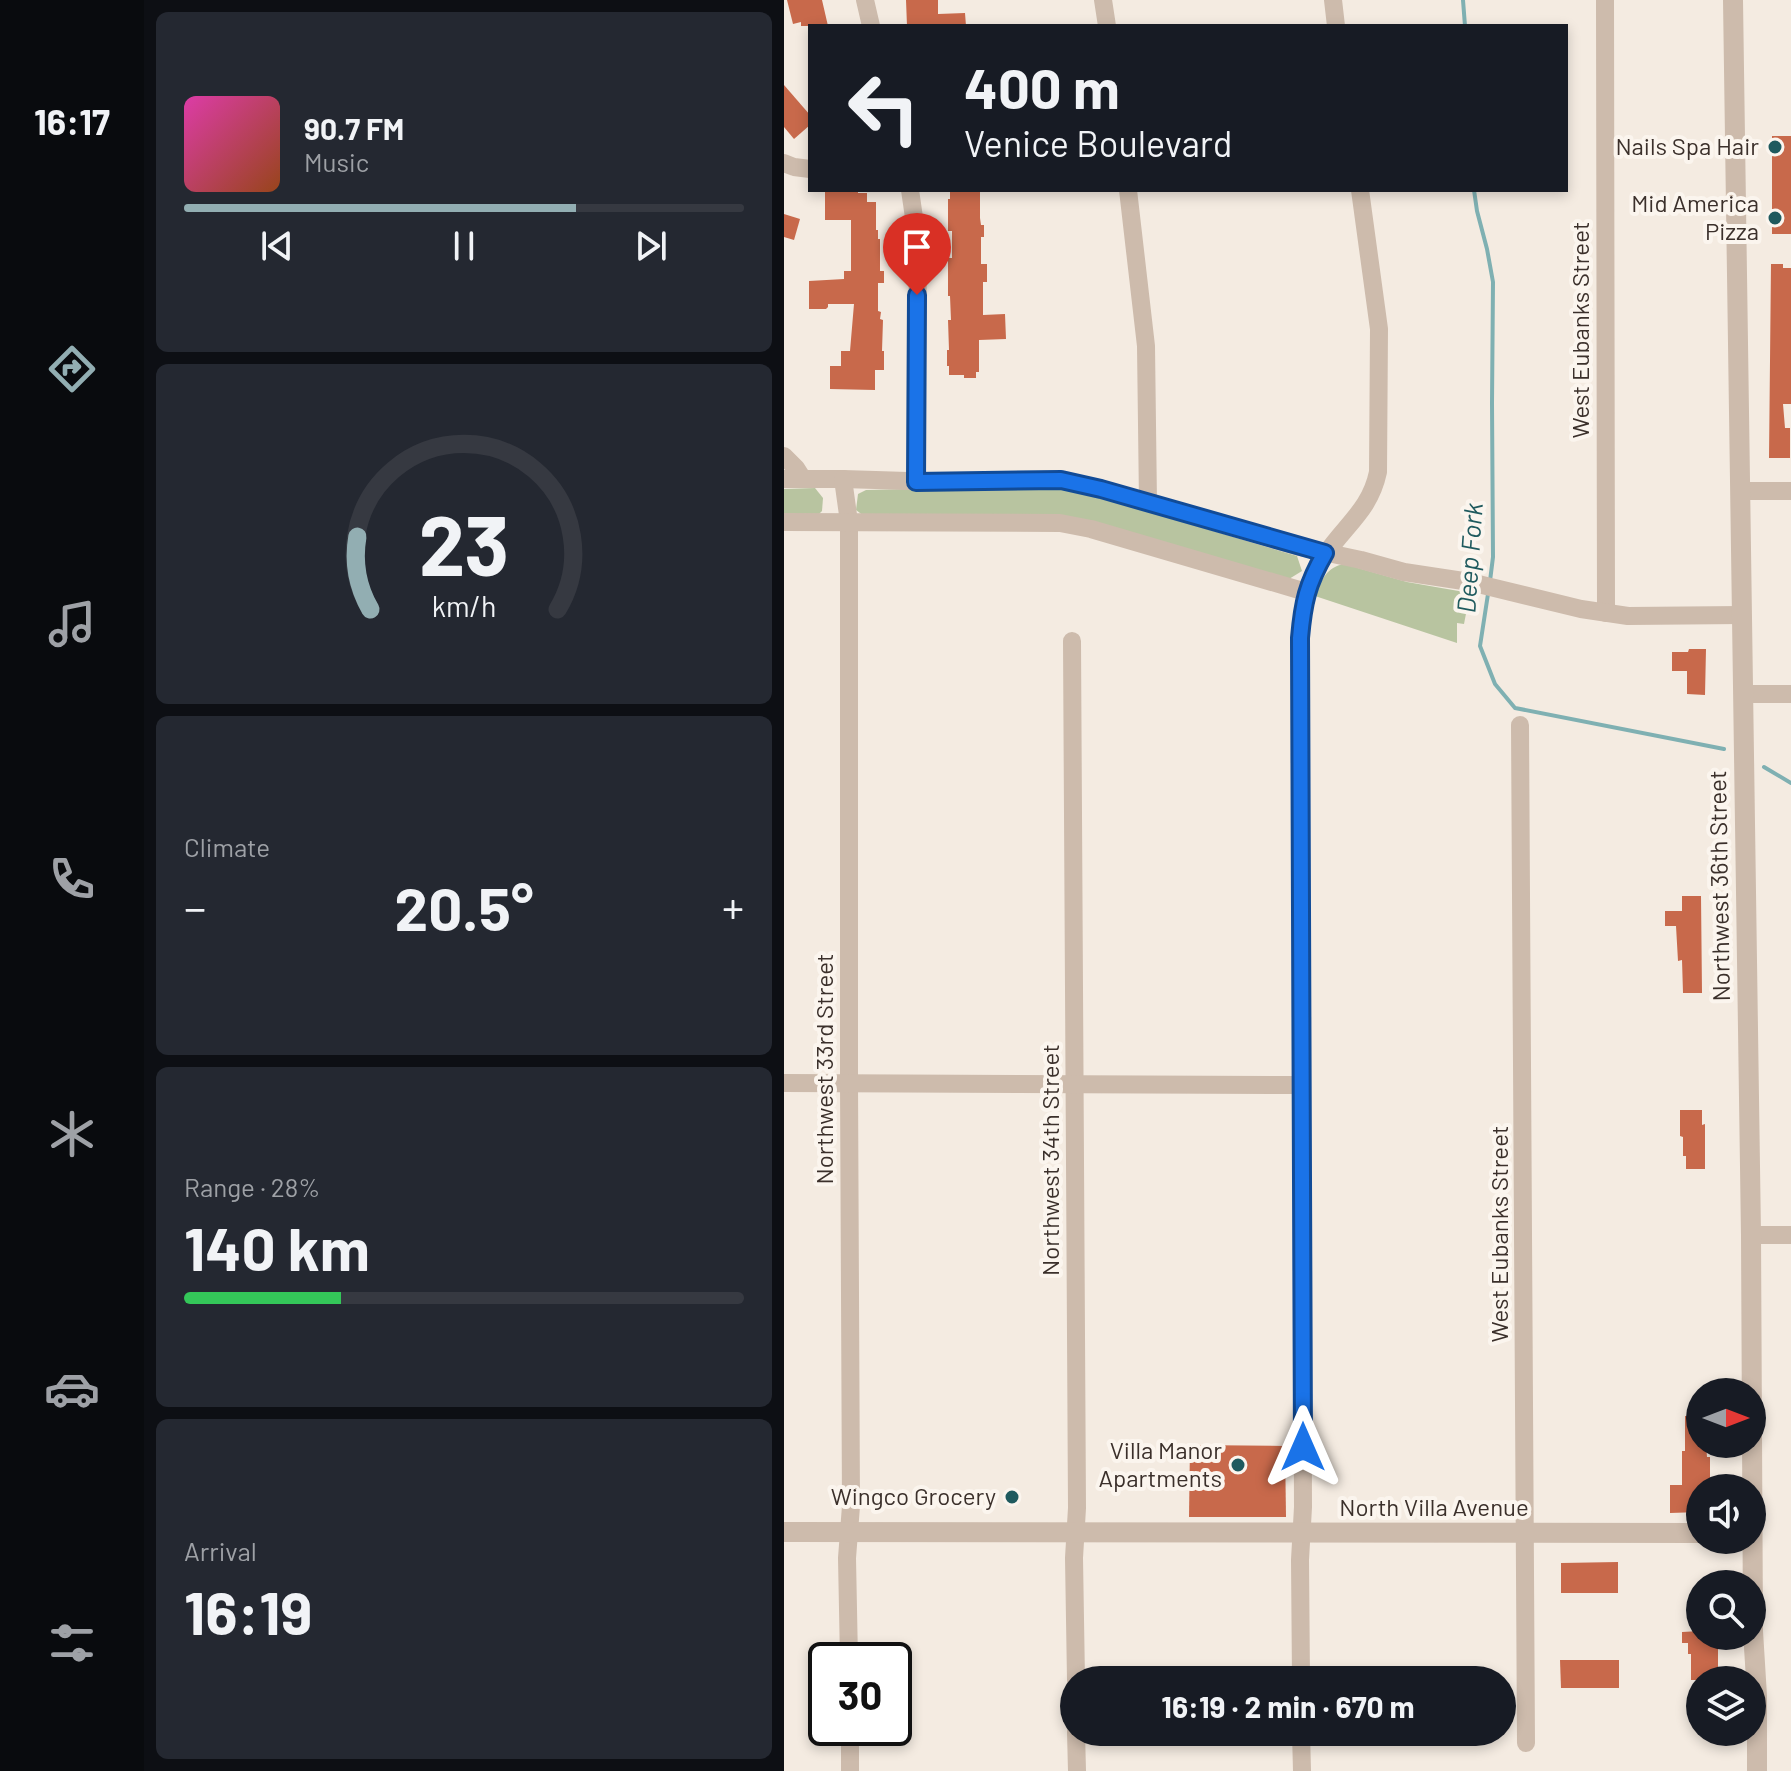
<!DOCTYPE html>
<meta charset="utf-8">
<style>
body{margin:0;font-family:Barlow,sans-serif;background:#242831;color:#f1f3f6;height:100vh;display:flex;flex-direction:column;font-size:30px;white-space:nowrap}
*{box-sizing:border-box;margin:0}
p{font-size:26px;color:#9ea1a6}
.icon{flex:none;width:44px;height:44px;fill:none;stroke:currentColor;stroke-width:2;stroke-linecap:round;stroke-linejoin:round}
.map{position:relative;flex:1;overflow:hidden}
.panel{display:flex;flex-direction:column;gap:12px;padding:12px;background:#0d0f14;width:640px}
.panel>*{flex:none}
.top-card{position:absolute;left:24px;top:24px;width:760px;height:168px;border-radius:0px;box-shadow:0 4px 12px #0003;background:#171b24;color:#f1f3f6;overflow:hidden}
.needle{width:52px;rotate:90deg}
.controls{position:absolute;left:902px;top:1378px;display:grid;gap:16px}
.controls a{display:grid;place-items:center;width:80px;height:80px;border-radius:50%;background:#171b24;box-shadow:0 4px 12px #0003;font-size:40px}
.speed{position:absolute;left:24px;top:1642px;display:flex;gap:16px;font-size:40px;font-weight:700;text-align:center}
.speed>*{display:grid;place-content:center;width:104px;height:104px;border-radius:50%;background:#171b24;box-shadow:0 4px 12px #0003;line-height:1}
.speed .limit{border:4px solid #111;border-radius:12px;background:#fff;color:#111}
.pin{position:absolute;display:grid;place-items:center;width:68px;height:68px;color:#fff;margin:-82px -34px;border-radius:50% 50% 50% 0;rotate:-45deg;box-shadow:0 0 8px #0007}
.pin .icon{rotate:45deg}
.me{position:absolute;width:88px;margin:-44px;rotate:0deg;stroke-linejoin:round;filter:drop-shadow(0 0 6px #0008)}
.turn{display:flex;align-items:center;gap:28px;height:168px;padding:0 24px;font-size:36px}
.turn .icon{width:104px;height:104px;stroke-width:2.5}
.turn b{display:block;font-size:56px;line-height:68px}
.big{font-size:60px;font-weight:700;line-height:1.1}
.panel .card{flex:1;display:flex;flex-direction:column;justify-content:center;gap:12px;min-width:0;padding:0 28px;border-radius:12px;background:#242831}
.panel .dial{align-items:center;gap:0}
.dial svg{height:208px;overflow:visible;fill:none;stroke:#363941;stroke-width:7;stroke-linecap:round;text-anchor:middle}
.dial text{fill:#f1f3f6;stroke:none}
.song{display:flex;align-items:center;gap:24px}
.cover{width:96px;height:96px;border-radius:12px;background:linear-gradient(135deg,hsl(320 70% 55%),hsl(20 70% 35%))}
.played{height:8px;border-radius:4px;background:linear-gradient(90deg,#92aeb2 70%,#363941 70%)}
.keys{display:flex;justify-content:space-around;direction:ltr}
.heat{display:flex;justify-content:space-between;align-items:center;font-size:44px;direction:ltr}
.charge{height:12px;border-radius:6px;background:linear-gradient(90deg,#34c759 28%,#363941 0)}
.trip{position:absolute;left:276px;top:1666px;width:456px;height:80px;border-radius:40px;background:#171b24;box-shadow:0 4px 12px #0003;font-weight:700;line-height:80px;text-align:center}
main{display:flex;flex:1;min-height:0}
.tab-bar{display:flex;flex-direction:column;width:144px;justify-content:space-around;align-items:center;background:#090b0e;color:#9ea1a6}
.tab-bar .icon{width:56px;height:56px}
.tab-bar .selected{color:#92aeb2}
.tab-bar b{font-size:36px;color:#f1f3f6}
.map>svg:first-child{display:block}
.green{fill:#b8c4a0}
.lines{fill:none;stroke-linecap:round;stroke-linejoin:round}
.stream{stroke:#7fb0b2;stroke-width:4}
.building{fill:#c8694b}
.minor{stroke:#cdbbac;stroke-width:18}
.tertiary{stroke:#cdbbac;stroke-width:20}
.route-casing{stroke:#114b97;stroke-width:20}
.route{stroke:#1a73e8;stroke-width:14}
.poi-dot{fill:#1f5a5e;stroke:#fbf5ee;stroke-width:3}
.labels{text-anchor:middle;stroke-width:8;stroke-linejoin:round;paint-order:stroke}
.poi-label{font-size:24px;fill:#3b302b;stroke:#fbf5ee;text-anchor:end}
.street-label{font-size:24px;fill:#3b302b;stroke:#fbf5ee}
.water-label{font-size:26px;font-style:italic;fill:#1f5a5e;stroke:#fbf5ee}
</style>
<main>
<nav class="tab-bar">
<b>16:17</b>
<svg class="icon selected" aria-label="directions" viewBox="0 0 24 24"><path d="M12 3l9 9-9 9-9-9zM9 14v-3h6M13 9l2 2-2 2"/></svg>
<svg class="icon" aria-label="music" viewBox="0 0 24 24"><path d="M9 18V5l10-2v13"/><circle cx="6" cy="18" r="3"/><circle cx="16" cy="16" r="3"/></svg>
<svg class="icon" aria-label="phone" viewBox="0 0 24 24"><path d="M5 4h4l2 5-3 2q2 4 5 5l2-3 5 2v4C11 20 4 13 5 4z"/></svg>
<svg class="icon" aria-label="climate" viewBox="0 0 24 24"><path d="M12 3v18M4 7l16 10M4 17L20 7"/></svg>
<svg class="icon" aria-label="car" viewBox="0 0 24 24"><path d="M5 17H2v-5l4-1 3-4h7l3 4 3 1v5h-3M9 17h6M6 11h13"/><circle cx="7" cy="17" r="2"/><circle cx="17" cy="17" r="2"/></svg>
<svg class="icon" aria-label="filters" viewBox="0 0 24 24"><path d="M4 7h16M4 17h16"/><circle cx="9" cy="7" r="2"/><circle cx="15" cy="17" r="2"/></svg>
</nav>
<section class="panel">
<div class="card">
<div class="song"><i class="cover"></i><div><b>90.7 FM</b><p>Music</p></div></div>
<div class="played"></div>
<div class="keys"><svg class="icon" aria-label="previous" viewBox="0 0 24 24"><path d="M18 5L8 12l10 7zM5 5v14"/></svg><svg class="icon" aria-label="pause" viewBox="0 0 24 24"><path d="M8 5v14M16 5v14"/></svg><svg class="icon" aria-label="next" viewBox="0 0 24 24"><path d="M6 5l10 7-10 7zM19 5v14"/></svg></div>
</div>
<div class="card dial"><svg viewBox="0 0 100 80">
<path d="M14 69A42 42 0 1 1 86 69"/>
<path d="M14 69A42 42 0 0 1 9 41" stroke="#92aeb2"/>
<text x="50" y="56" font-size="32" font-weight="700">23</text>
<text x="50" y="72" font-size="11">km/h</text>
</svg></div>
<div class="card"><p>Climate</p>
<div class="heat"><a>−</a><b class="big">20.5°</b><a>+</a></div>
</div>
<div class="card"><p>Range · 28%</p><b class="big">140 km</b><div class="charge"></div></div>
<div class="card"><p>Arrival</p><b class="big">16:19</b></div>
</section>
<div class="map">
<svg width="1007" height="1771" viewBox="0 0 1007 1771">
<rect width="100%" height="100%" fill="#f4ebe1"/>
<!-- green -->
<g class="green">
<path d="M253 486 296 491 513 556 518 571 505 579 286 517 80 516 72 510 74 494 82 490Z"/>
<path d="M31 488 39 498 38 511 33 516H0V489Z"/>
<path d="M560 564 623 582 686 593 680 624 673 623V643L531 596C537 580 543 567 560 564Z"/>
</g>
<g class="lines">
<!-- stream -->
<g class="stream">
<path d="M679 0 681 26"/>
<path d="M690 190 693 211 703 249 709 282 708 403 709 557 706 581"/>
<path d="M704 594 696 646 711 684 731 708 940 749"/>
<path d="M980 767 1007 783"/>
</g>
</g>
<!-- building -->
<g class="building">
<path d="M3 0H38L44 26H17V22L9 24Z"/>
<path d="M122 0H154V14L181 13 182 26H123Z"/>
<path d="M0 85 26 115V125L10 139 0 127Z"/>
<rect x="988" y="136" width="19" height="98"/>
<path d="M41 190H74V193H83V202H92V230H94V239H96V271H100V283H94V311L97 312 96 319 99 320 98 351H100V370H91V390L46 389V366H57V351H66L70 304H44V307L42 309H25V281L60 279V271H67V220H41Z"/>
<path d="M166 190H193L194 192H196V218L197 225H200V237H197V264H203V282H199V315L221 314 222 339 195 340V372H192V378H180V375H165V366H163V350H165L164 320H167L166 296H164V258H168V231H164V199H166Z"/>
<path d="M0 214 16 219 10 240 0 237Z"/>
<path d="M987 264H999V268H1007V404H999L1001 428H1006V458H985Z"/>
<path d="M905 649H922L921 695 903 694V671H888V652H904Z"/>
<path d="M898 896H917L918 993H899L898 960 894 961 892 926H881V911H898Z"/>
<path d="M896 1110H918V1125L921 1124V1169H902V1156H899V1137L896 1136Z"/>
<path d="M901 1416H916V1444H922L923 1457H926V1480H924V1488H916V1512L886 1513V1485H898V1451H901Z"/>
<path d="M406 1445 501 1446 502 1517H405Z"/>
<path d="M834 1562V1593H777V1563Z"/>
<path d="M916 1631V1636H934V1680H907V1654H904V1643H898V1632Z"/>
<path d="M776 1660H835V1688H777Z"/>
</g>
<g class="lines">
<!-- minor -->
<g class="minor">
<path d="M81 0 87 26"/>
<path d="M319 0 323 26"/>
<path d="M549 0 552 26"/>
<path d="M821 0 822 613"/>
<path d="M0 163 10 167 26 169"/>
<path d="M126 190 134 245 132 482"/>
<path d="M344 190 362 346 364 503"/>
<path d="M0 456 12 468 19 479"/>
<path d="M0 479H59L156 482 277 480 317 489 516 547 577 560 620 572 686 582 797 609 844 616 958 615"/>
<path d="M59 479 65 522V1083L67 1506 63 1558 65 1660"/>
<path d="M956 491H1007"/>
<path d="M0 522 276 523 307 529 522 592"/>
<path d="M288 641 293 1508 290 1558 292 1680"/>
<path d="M959 694H1007"/>
<path d="M736 725 742 1743"/>
<path d="M0 1083 517 1085"/>
<path d="M967 1235H1007"/>
<path d="M517 1680 516 1560 519 1507 516 638C519 607 523 580 541 555 562 524 586 510 594 472L595 329 576 190"/>
<path d="M66 1728V1771"/>
<path d="M292 1732 293 1771"/>
<path d="M517 1732 518 1771"/>
</g>
<!-- tertiary -->
<g class="tertiary">
<path d="M949 0 967 1235 969 1631 973 1696V1771"/>
<path d="M0 1532 916 1533"/>
</g>
</g>
<g class="lines">
<!-- route casing -->
<g class="route-casing">
<path id="route" d="M133 295 132 482 277 480 317 489 541 553C523 584 519 603 516 638L519 1447"/>
</g>
<!-- route -->
<use href="#route" class="route"/>
</g>
<!-- markers -->
<g class="poi-dot">
<circle cx="991" cy="147" r="8"/>
<circle cx="991" cy="218" r="8"/>
<circle cx="454" cy="1465" r="8"/>
<circle cx="228" cy="1497" r="8"/>
</g>
<g class="labels">
<!-- poi labels -->
<g class="poi-label">
<text x="975" y="155">Nails Spa Hair</text>
<text x="975" y="212">Mid America<tspan x="975" dy="28">Pizza</tspan></text>
<text x="438" y="1459">Villa Manor<tspan x="438" dy="28">Apartments</tspan></text>
<text x="212" y="1505">Wingco Grocery</text>
</g>
<!-- street labels -->
<g class="street-label">
<text transform="translate(797 330) rotate(-90)" y="8">West Eubanks Street</text>
<text transform="translate(936 886) rotate(-91)" y="8">Northwest 36th Street</text>
<text transform="translate(41 1069) rotate(-90)" y="8">Northwest 33rd Street</text>
<text transform="translate(267 1160) rotate(-90)" y="8">Northwest 34th Street</text>
<text transform="translate(716 1234) rotate(-90)" y="8">West Eubanks Street</text>
<text x="650" y="1516">North Villa Avenue</text>
</g>
<!-- water labels -->
<g class="water-label">
<text transform="translate(686 558) rotate(-86)" y="9">Deep Fork</text>
</g>
</g>
</svg>
<div class="controls">
<a><svg class="needle" viewBox="-14 -14 28 28"><path d="M0-13l5 13h-10z" fill="#e53935"/><path d="M0 13l5-13h-10z" fill="#9ea1a6"/></svg></a>
<a><svg class="icon" aria-label="sound" viewBox="0 0 24 24"><path d="M4 9h4l5-4v14l-5-4H4zM17 9q2 3 0 6"/></svg></a>
<a><svg class="icon" aria-label="search" viewBox="0 0 24 24"><circle cx="10" cy="10" r="6"/><path d="M15 15l6 6"/></svg></a>
<a><svg class="icon" aria-label="layers" viewBox="0 0 24 24"><path d="M12 4l9 5-9 5-9-5zM3 14l9 5 9-5"/></svg></a>
</div>
<div class="speed"><div class="limit">30</div></div>
<div class="pin" style="left:133px;top:295px;background:#d93025"><svg class="icon" aria-label="arrive" viewBox="0 0 24 24"><path d="M6 21V4h12l-3 4 3 4H6"/></svg></div>
<svg class="me" style="left:519px;top:1447px" viewBox="-20 -20 40 40"><path d="M0-17L14 15 0 8-14 15z" fill="#1a73e8" stroke="#fff" stroke-width="4"/></svg>
<div class="trip">16:19 · 2 min · 670 m</div>
<div class="top-card">
<div class="turn"><svg class="icon" aria-label="left" viewBox="0 0 24 24"><path d="M17 20v-9H6M10 6l-5 5 5 5"/></svg><div><b>400 m</b>Venice Boulevard</div></div>
</div>
</div>
</main>
